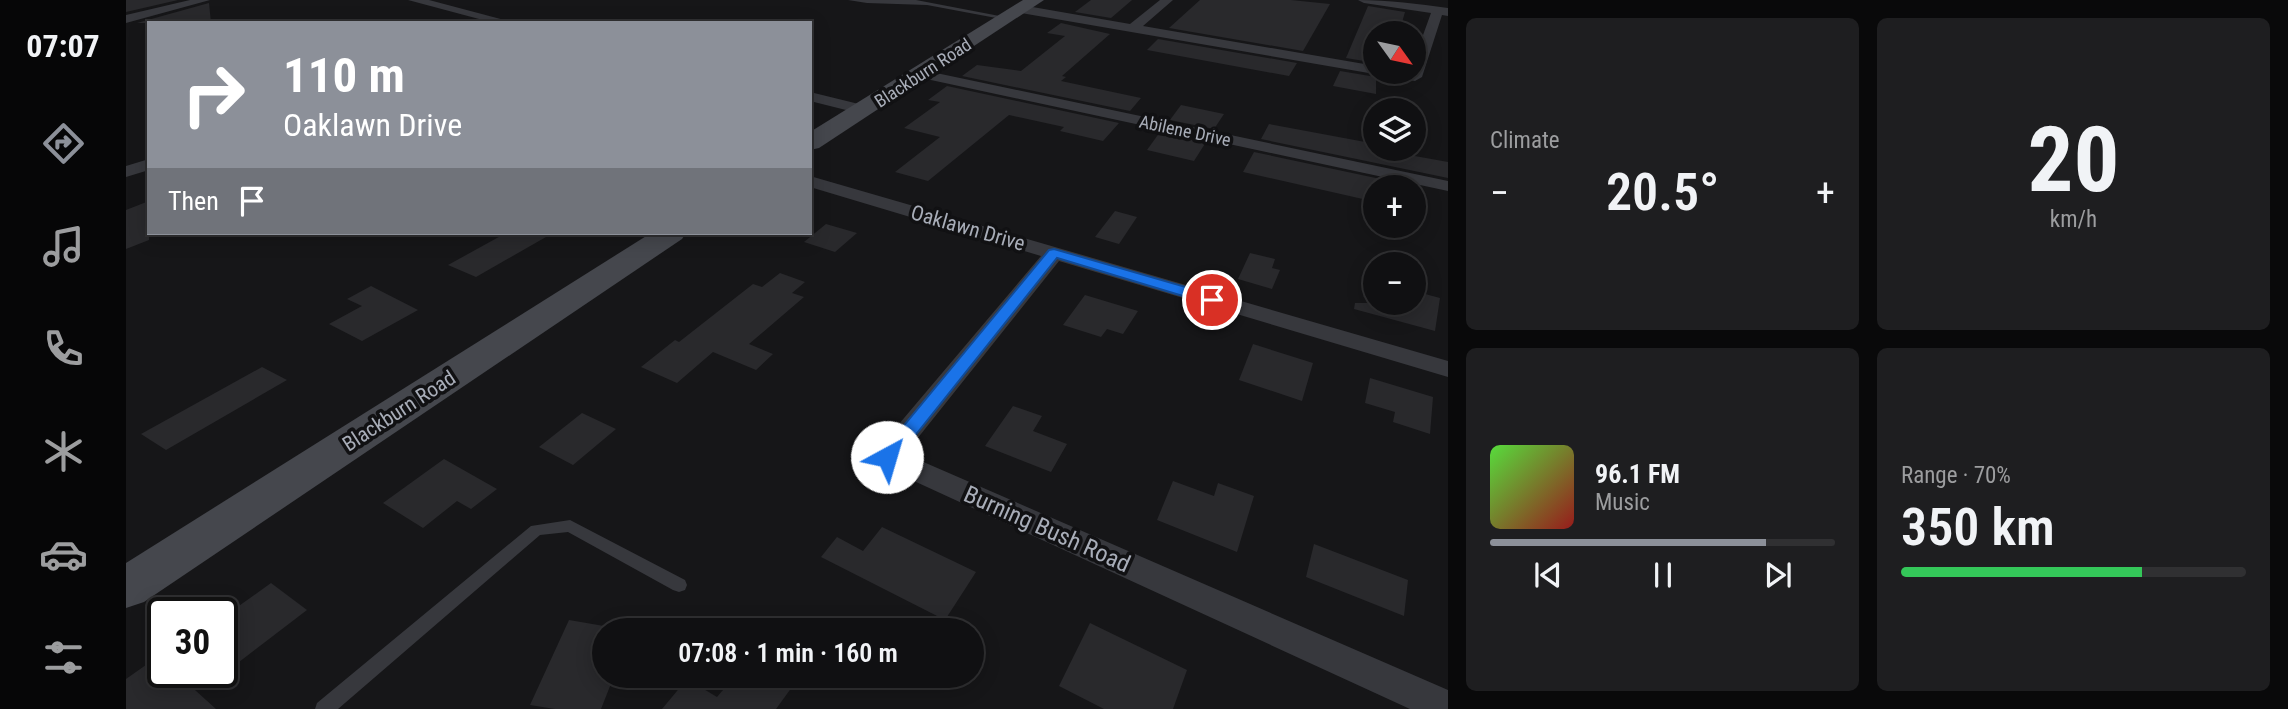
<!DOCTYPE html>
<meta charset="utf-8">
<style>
body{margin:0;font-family:"Roboto Condensed",sans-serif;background:#1e1e20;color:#f1f3f6;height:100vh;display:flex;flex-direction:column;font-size:26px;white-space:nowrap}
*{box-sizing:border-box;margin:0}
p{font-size:23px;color:#9c9d9f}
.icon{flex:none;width:38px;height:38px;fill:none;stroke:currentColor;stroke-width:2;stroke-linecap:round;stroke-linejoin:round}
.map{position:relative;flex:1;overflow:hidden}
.side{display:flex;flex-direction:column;gap:18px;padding:18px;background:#09090a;width:840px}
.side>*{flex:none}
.top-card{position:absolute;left:21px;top:21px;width:665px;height:214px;border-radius:0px;box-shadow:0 4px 18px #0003,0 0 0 2px #303032;background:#8c9099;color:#fff;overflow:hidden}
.needle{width:46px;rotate:123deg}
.controls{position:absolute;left:1237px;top:21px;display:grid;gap:14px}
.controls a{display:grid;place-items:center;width:63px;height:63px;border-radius:50%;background:#101012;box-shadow:0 4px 18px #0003,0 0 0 2px #303032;font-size:35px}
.speed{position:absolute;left:21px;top:597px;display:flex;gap:14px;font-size:35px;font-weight:700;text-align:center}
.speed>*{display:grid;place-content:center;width:91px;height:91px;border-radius:50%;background:#101012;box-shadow:0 4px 18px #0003,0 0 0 2px #303032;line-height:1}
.speed .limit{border:4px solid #111;border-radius:10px;background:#fff;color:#111}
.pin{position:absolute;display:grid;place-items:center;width:60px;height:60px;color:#fff;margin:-30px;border:4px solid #fff;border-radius:50%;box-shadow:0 2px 7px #0007}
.me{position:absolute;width:77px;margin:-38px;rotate:39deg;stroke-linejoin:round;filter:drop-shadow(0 0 5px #0008)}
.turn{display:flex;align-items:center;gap:24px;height:147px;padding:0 21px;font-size:32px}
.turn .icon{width:91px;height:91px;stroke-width:2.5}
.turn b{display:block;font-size:49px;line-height:60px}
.then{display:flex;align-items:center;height:66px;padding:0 21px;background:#0003;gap:14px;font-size:26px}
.big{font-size:52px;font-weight:600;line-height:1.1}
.side .card{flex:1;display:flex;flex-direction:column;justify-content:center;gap:10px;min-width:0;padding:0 24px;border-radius:10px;background:#1e1e20}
.side .dial{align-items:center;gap:0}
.dial b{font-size:91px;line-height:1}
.song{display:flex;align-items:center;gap:21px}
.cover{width:84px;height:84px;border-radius:10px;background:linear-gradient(135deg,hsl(110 70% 55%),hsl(0 70% 35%))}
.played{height:7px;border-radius:4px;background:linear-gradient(90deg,#8c9099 80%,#303032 80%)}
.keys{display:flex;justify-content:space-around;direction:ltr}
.heat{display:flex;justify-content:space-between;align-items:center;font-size:38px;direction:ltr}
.charge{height:10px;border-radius:5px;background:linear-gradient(90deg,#34c759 70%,#303032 0)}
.side .tiles{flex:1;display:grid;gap:18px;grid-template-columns:repeat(2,1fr)}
.trip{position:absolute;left:466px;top:618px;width:392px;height:70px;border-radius:35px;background:#101012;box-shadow:0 4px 18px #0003,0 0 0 2px #303032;font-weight:600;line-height:70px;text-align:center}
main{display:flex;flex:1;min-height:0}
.dock{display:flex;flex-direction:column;width:126px;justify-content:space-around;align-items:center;background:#060607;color:#9c9d9f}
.dock .icon{width:49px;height:49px}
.dock .on{color:#8c9099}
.dock b{font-size:32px;color:#f1f3f6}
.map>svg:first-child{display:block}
.building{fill:#29292c}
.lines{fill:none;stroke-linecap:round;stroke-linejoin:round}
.service{fill:#37383d;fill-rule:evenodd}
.minor{fill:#37383d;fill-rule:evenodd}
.secondary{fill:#45474d;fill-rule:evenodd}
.route{fill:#1a73e8;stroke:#114b97;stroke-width:2}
.labels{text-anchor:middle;stroke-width:7;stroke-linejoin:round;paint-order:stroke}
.far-street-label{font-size:18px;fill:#a8adb8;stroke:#111113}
.street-label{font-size:21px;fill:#a8adb8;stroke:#111113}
.near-street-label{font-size:24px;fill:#a8adb8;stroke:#111113}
</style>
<main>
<nav class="dock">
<b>07:07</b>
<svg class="icon on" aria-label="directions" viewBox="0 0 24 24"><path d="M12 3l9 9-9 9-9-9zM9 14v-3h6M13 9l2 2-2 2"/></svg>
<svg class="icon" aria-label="music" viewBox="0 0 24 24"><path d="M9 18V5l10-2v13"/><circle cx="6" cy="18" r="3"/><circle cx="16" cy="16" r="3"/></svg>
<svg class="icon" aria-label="phone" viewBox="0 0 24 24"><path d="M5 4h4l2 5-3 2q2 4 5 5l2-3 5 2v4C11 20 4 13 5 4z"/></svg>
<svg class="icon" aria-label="climate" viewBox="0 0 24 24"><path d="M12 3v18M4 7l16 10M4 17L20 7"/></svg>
<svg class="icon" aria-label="car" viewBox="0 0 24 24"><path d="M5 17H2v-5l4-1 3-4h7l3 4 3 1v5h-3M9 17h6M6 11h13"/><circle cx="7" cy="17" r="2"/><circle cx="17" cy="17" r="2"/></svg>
<svg class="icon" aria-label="filters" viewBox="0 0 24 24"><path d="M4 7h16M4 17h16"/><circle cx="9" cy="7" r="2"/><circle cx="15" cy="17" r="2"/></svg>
</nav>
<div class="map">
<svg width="1322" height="709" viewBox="0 0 1322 709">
<rect width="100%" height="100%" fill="#161618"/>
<!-- building -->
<g class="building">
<path d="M0 0H52L0 12Z"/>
<path d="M965 0H1006L985 18 949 12Z"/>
<path d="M1074 0H1165L1204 4 1177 51 1043 28Z"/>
<path d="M83 3 85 23H11Z"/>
<path d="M1242 6 1279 12 1273 33 1250 30V63L1220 58Z"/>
<path d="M935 23 984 34 936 76 940 77 935 81 1015 98 1004 111 836 76 851 65 895 71 939 36 921 33Z"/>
<path d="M1032 39 1171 63 1163 76 1021 50Z"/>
<path d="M1214 71 1250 77V94L1207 86Z"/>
<path d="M821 86 993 123 977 141 934 131 938 127 883 115 802 181 769 172 814 137 778 128 814 102 802 100Z"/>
<path d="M1055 105 1098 114 1088 129 1044 120Z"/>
<path d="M1143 124 1250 144V149L1322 162V178L1135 139Z"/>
<path d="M1034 132 1080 142 1068 161 1021 150Z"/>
<path d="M1128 152 1292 187H1250V202L1117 172Z"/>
<path d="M23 201V240L0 249V210Z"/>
<path d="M989 211 1011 217 993 244 969 237Z"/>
<path d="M700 224 731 233 709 252 678 242Z"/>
<path d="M380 233H427L350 277 322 265Z"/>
<path d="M1124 253 1149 259 1146 268 1154 270 1146 289 1112 279Z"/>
<path d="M654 273 679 282 666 293 678 297 623 344 647 354 630 370 587 352 551 383 515 367 549 340 553 342 627 284 636 287Z"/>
<path d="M245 286 292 310 236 341 203 324 236 306 221 299Z"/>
<path d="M1288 291 1314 298 1309 331 1228 309 1229 303H1288Z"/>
<path d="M959 295 1012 311 997 334 981 329 975 337 937 325Z"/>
<path d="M1127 344 1187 363 1176 401 1113 380Z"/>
<path d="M136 367 161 380 40 450 15 434Z"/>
<path d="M1244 378 1307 397 1304 434 1267 422 1269 412 1239 403Z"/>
<path d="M887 406 916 416 907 431 941 444 925 472 859 446Z"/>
<path d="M456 413 490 429 447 465 413 447Z"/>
<path d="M318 459 371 489 345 509 331 501 297 528 257 503Z"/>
<path d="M1047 481 1088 496 1092 483 1128 496 1111 552 1031 520Z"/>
<path d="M756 527 850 572 819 620 695 557 711 537 737 551Z"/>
<path d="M1188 544 1282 580 1278 616 1180 577Z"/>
<path d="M145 583 181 610 96 675V618Z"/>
<path d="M443 620 478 626V676H488L475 709H429L404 705Z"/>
<path d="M964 623 1061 670 1047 709H978L933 686Z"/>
<path d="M37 653V672H49L90 709H0V679Z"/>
<path d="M609 676H674L650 709H536L561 679 591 697Z"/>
</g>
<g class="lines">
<!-- service -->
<g class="service">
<path d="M722 0H790L884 18 881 20 801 5 741 3Z"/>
<path d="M444 520 559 580 561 585 559 590 553 592 547 590 442 532 414 535 212 709H189L191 703 405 526Z"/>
</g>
<!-- minor -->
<g class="minor">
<path d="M64 0H84L0 23V15Z"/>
<path d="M282 0H303L390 23H368Z"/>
<path d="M1034 0H1047L1017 26 1250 66V72H1288V60L1305 13 1238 3 1232 0C1263 0 1292 4 1322 8V16L1316 15 1296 77 1289 81 895 13 889 9 895 5 1004 24Z"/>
<path d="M796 70 1322 181V191L791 77 789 74Z"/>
<path d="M684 92 745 107 748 110 740 115 684 101Z"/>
<path d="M23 159V170L0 177V166Z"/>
<path d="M684 176 1322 361V377L933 261 779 454 1322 690V709H1284L751 464 747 457 751 450 915 256 684 187Z"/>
</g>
<!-- secondary -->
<g class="secondary">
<path d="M897 0H918L693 148 684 150V132Z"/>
<path d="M525 233H560L556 239 18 602 0 608V563Z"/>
</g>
</g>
<!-- route -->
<path class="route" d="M928 249 1091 296 1093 300 1091 303H1080L931 258 768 462H755L752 457 755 453 923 250Z"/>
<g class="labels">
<!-- far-street labels -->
<g class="far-street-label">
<text transform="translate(797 73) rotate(-33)" y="6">Blackburn Road</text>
<text transform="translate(1059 131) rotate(12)" y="6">Abilene Drive</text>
</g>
<!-- street labels -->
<g class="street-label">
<text transform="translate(842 228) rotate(16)" y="7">Oaklawn Drive</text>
<text transform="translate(273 411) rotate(-33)" y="7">Blackburn Road</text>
</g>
<!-- near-street labels -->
<g class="near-street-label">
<text transform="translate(921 529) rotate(24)" y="8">Burning Bush Road</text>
</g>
</g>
</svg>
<div class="controls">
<a><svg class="needle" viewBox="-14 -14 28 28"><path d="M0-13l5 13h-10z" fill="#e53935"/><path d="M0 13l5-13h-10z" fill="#9c9d9f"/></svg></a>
<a><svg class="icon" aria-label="layers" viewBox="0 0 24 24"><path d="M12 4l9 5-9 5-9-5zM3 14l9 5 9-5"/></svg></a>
<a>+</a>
<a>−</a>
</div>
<div class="speed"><div class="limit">30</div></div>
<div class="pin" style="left:1086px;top:300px;background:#d93025"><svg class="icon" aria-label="arrive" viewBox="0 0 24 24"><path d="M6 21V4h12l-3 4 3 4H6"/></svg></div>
<svg class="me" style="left:761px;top:457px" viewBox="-20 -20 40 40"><circle r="19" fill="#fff"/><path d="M0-13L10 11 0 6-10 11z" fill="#1a73e8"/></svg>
<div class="trip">07:08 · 1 min · 160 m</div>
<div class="top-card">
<div class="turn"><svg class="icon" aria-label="right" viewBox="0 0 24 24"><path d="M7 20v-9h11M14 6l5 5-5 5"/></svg><div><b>110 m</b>Oaklawn Drive</div></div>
<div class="then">Then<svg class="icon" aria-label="arrive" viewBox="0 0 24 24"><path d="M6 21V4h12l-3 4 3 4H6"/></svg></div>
</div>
</div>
<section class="side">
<div class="tiles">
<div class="card"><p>Climate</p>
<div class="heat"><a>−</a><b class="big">20.5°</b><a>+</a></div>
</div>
<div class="card dial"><b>20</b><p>km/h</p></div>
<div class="card">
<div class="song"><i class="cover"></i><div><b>96.1 FM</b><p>Music</p></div></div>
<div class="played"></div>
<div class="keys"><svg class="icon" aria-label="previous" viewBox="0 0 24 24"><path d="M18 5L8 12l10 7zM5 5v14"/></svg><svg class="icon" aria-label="pause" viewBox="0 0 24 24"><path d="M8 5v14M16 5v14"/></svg><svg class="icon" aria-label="next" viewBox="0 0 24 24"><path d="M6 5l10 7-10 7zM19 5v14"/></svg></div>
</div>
<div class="card"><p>Range · 70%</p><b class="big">350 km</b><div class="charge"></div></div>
</div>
</section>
</main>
